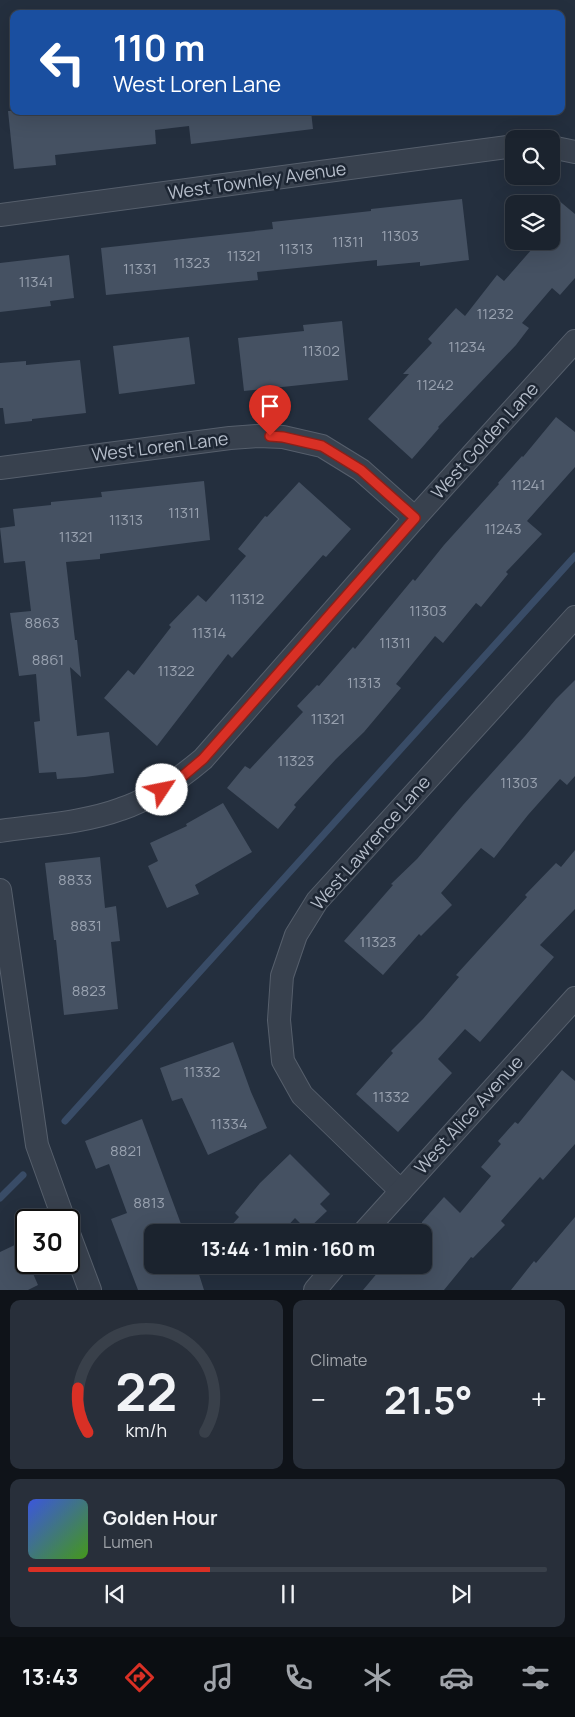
<!DOCTYPE html>
<meta charset="utf-8">
<style>
body{margin:0;font-family:Manrope,sans-serif;background:#282f3a;color:#f1f3f6;height:100vh;display:flex;flex-direction:column;font-size:19px;white-space:nowrap}
*{box-sizing:border-box;margin:0}
p{font-size:16px;color:#a0a4aa}
.icon{flex:none;width:28px;height:28px;fill:none;stroke:currentColor;stroke-width:2;stroke-linecap:round;stroke-linejoin:round}
.map{position:relative;height:1290px;overflow:hidden}
.sheet{display:flex;flex-direction:column;gap:10px;padding:10px;background:#0f1319;flex:1}
.sheet>*{flex:none}
.guide{position:absolute;left:10px;top:10px;width:555px;height:105px;border-radius:10px;box-shadow:0 5px 20px #0002,0 0 0 1px #39404a;background:#1a4fa0;color:#fff;overflow:hidden}
.controls{position:absolute;left:505px;top:130px;display:grid;gap:10px}
.controls a{display:grid;place-items:center;width:55px;height:55px;border-radius:10px;background:#1b232e;box-shadow:0 5px 20px #0002,0 0 0 1px #39404a;font-size:25px}
.speed{position:absolute;left:15px;top:1209px;display:flex;gap:10px;font-size:25px;font-weight:700;text-align:center}
.speed>*{display:grid;place-content:center;width:65px;height:65px;border-radius:50%;background:#1b232e;box-shadow:0 5px 20px #0002,0 0 0 1px #39404a;line-height:1}
.speed .limit{border:2px solid #111;border-radius:8px;background:#fff;color:#111}
.pin{position:absolute;display:grid;place-items:center;width:42px;height:42px;color:#fff;margin:-51px -21px;border-radius:50% 50% 50% 0;rotate:-45deg;box-shadow:0 0 5px #0007}
.pin .icon{rotate:45deg}
.me{position:absolute;width:55px;margin:-28px;rotate:56deg;stroke-linejoin:round;filter:drop-shadow(0 0 4px #0008)}
.turn{display:flex;align-items:center;gap:18px;height:105px;padding:0 20px;font-size:22px}
.turn .icon{width:65px;height:65px;stroke-width:2.5}
.turn b{display:block;font-size:35px;line-height:42px}
.big{font-size:38px;font-weight:700;line-height:1.1}
.sheet .card{flex:1;display:flex;flex-direction:column;justify-content:center;gap:8px;min-width:0;padding:0 18px;border-radius:10px;background:#282f3a}
.sheet .dial{align-items:center;gap:0}
.dial svg{height:130px;overflow:visible;fill:none;stroke:#39404a;stroke-width:7;stroke-linecap:round;text-anchor:middle}
.dial text{fill:#f1f3f6;stroke:none}
.song{display:flex;align-items:center;gap:15px}
.cover{width:60px;height:60px;border-radius:8px;background:linear-gradient(135deg,hsl(230 70% 55%),hsl(100 70% 35%))}
.played{height:5px;border-radius:2px;background:linear-gradient(90deg,#d93025 35%,#39404a 35%)}
.keys{display:flex;justify-content:space-around;direction:ltr}
.heat{display:flex;justify-content:space-between;align-items:center;font-size:28px;direction:ltr}
.sheet .tiles{flex:1;display:grid;gap:10px;grid-template-columns:1fr 1fr}
.card:last-child{grid-column:span 2}
.trip{position:absolute;left:144px;top:1224px;width:288px;height:50px;border-radius:10px;background:#1b232e;box-shadow:0 5px 20px #0002,0 0 0 1px #39404a;font-weight:700;line-height:50px;text-align:center}
.tabs{display:flex;height:80px;justify-content:space-around;align-items:center;background:#0b0e12;color:#a0a4aa}
.tabs .icon{width:35px;height:35px}
.tabs .active{color:#d93025}
.tabs b{font-size:22px;color:#f1f3f6}
.map>svg:first-child{display:block}
.lines{fill:none;stroke-linecap:round;stroke-linejoin:round}
.stream{stroke:#394c67;stroke-width:7}
.building{fill:#455162}
.minor-casing{stroke:#565f6c;stroke-width:24}
.minor{stroke:#38414e;stroke-width:22}
.route-casing{stroke:#8d1f18;stroke-width:12}
.route{stroke:#d93025;stroke-width:9}
.labels{text-anchor:middle;stroke-width:5;stroke-linejoin:round;paint-order:stroke}
.number-label{font-size:15px;fill:#98a1af}
.street-label{font-size:18px;fill:#b4bcc9;stroke:#1d2633}
</style>
<div class="map">
<svg width="575" height="1290" viewBox="0 0 575 1290">
<rect width="100%" height="100%" fill="#242f3e"/>
<g class="lines">
<!-- stream -->
<g class="stream">
<path d="M65 1121 575 556"/>
<path d="M0 1198 23 1175"/>
</g>
</g>
<!-- building -->
<g class="building">
<path d="M8 111H311L313 129 191 144 189 126 155 130 156 144 55 155 56 165 14 169Z"/>
<path d="M551 194 575 214V278L560 295 552 288 522 323 529 328 516 345 438 427 439 428 412 459 368 419 409 374H403L432 343 428 339 456 308 465 316 497 275 504 281 539 241H551Z"/>
<path d="M462 199 469 260 420 266V262L377 266V260L257 272 258 280 106 295 101 248 273 229 272 222 371 211V209Z"/>
<path d="M69 255 74 298 50 301 51 306 0 312V263Z"/>
<path d="M342 321 348 380 244 391 238 338 304 331 303 325Z"/>
<path d="M189 337 195 384 119 394 113 346Z"/>
<path d="M80 360 86 413 32 419V421L5 424 3 408H0V363L26 361V365Z"/>
<path d="M556 417 575 432V467L527 521 542 534 506 572 508 574 481 607 476 603 443 643 435 636 396 684 401 688 364 732 336 759 294 805 296 807 278 829 227 788 245 766 250 769 303 712 297 706 317 685 319 686 353 647 355 649 413 579 415 581 444 545 499 484 498 483 522 456 523 457Z"/>
<path d="M204 481 210 540 100 554V559L66 562 75 640H77L81 677 70 667 77 736 109 732 114 773 85 777 57 779 56 772 39 773 34 722 40 721 36 674 19 676 10 613 31 611 25 561 4 563 0 528 15 526 13 509 51 505V502L102 497 101 492Z"/>
<path d="M299 482 351 529 326 557 323 555 232 658 228 654 157 746 104 698 128 670 134 675 171 627 169 625 198 595 206 602 246 556 238 549 265 516 267 517Z"/>
<path d="M575 680V776L567 785 560 779 528 815 494 858 481 848 441 893 452 905 421 936 419 934 383 975 344 941 393 885 391 884 417 859 463 805 525 736 556 699Z"/>
<path d="M223 803 252 852 195 885 199 894 167 908 148 866 158 861 150 843 187 826 186 824Z"/>
<path d="M575 850V909L540 945 554 957 480 1042 465 1029 438 1059 452 1073 398 1132 356 1094 393 1053 391 1051 423 1019 459 977 456 975 527 897 525 895 556 863 561 867Z"/>
<path d="M100 857 105 908 116 906 120 941 111 942 118 1009 64 1015 56 940H54L45 863Z"/>
<path d="M233 1042 251 1092 267 1128 208 1155 182 1098 172 1101 160 1068Z"/>
<path d="M562 1070 575 1081V1144L543 1180 540 1177 501 1221 505 1225 473 1258 471 1257 444 1290H363L384 1265H422V1222L444 1197 460 1213 491 1176 481 1167 501 1144 498 1141 515 1122 518 1124Z"/>
<path d="M142 1119 184 1232H152V1265H196L204 1290H138L111 1219 127 1213 109 1164 96 1169 85 1141Z"/>
<path d="M290 1154 330 1194 320 1204 327 1211 307 1230 295 1218 282 1232H225L239 1217 235 1213 260 1183Z"/>
<path d="M575 1217V1290H511L534 1261 536 1263Z"/>
<path d="M19 1243 26 1262H28L38 1285 28 1290H0V1252Z"/>
</g>
<g class="lines">
<!-- minor casing -->
<g class="minor-casing">
<g id="minor">
<path d="M551 147 575 152"/>
<path d="M0 215 514 146"/>
<path d="M0 468 230 438 258 436 283 437 322 446 361 470 415 518"/>
<path d="M0 831C40 825 83 823 121 809 151 799 178 780 203 759L415 518 575 341"/>
<path d="M0 890 37 1145 64 1220"/>
<path d="M401 1191 302 1095 283 1061 279 1020 282 976 296 935 317 901 575 617"/>
<path d="M364 1232 575 998"/>
<path d="M69 1234 90 1290"/>
<path d="M315 1290 336 1265"/>
</g>
</g>
<!-- minor -->
<use href="#minor" class="minor"/>
</g>
<g class="lines">
<!-- route casing -->
<g class="route-casing">
<path id="route" d="M162 790 184 775 203 759 415 518 361 470 322 446 283 437 270 436"/>
</g>
<!-- route -->
<use href="#route" class="route"/>
</g>
<g class="labels">
<!-- number labels -->
<g class="number-label">
<text x="400" y="241">11303</text>
<text x="348" y="247">11311</text>
<text x="296" y="254">11313</text>
<text x="244" y="261">11321</text>
<text x="192" y="268">11323</text>
<text x="140" y="274">11331</text>
<text x="36" y="287">11341</text>
<text x="495" y="319">11232</text>
<text x="467" y="352">11234</text>
<text x="321" y="356">11302</text>
<text x="435" y="390">11242</text>
<text x="528" y="490">11241</text>
<text x="184" y="518">11311</text>
<text x="126" y="525">11313</text>
<text x="503" y="534">11243</text>
<text x="76" y="542">11321</text>
<text x="247" y="604">11312</text>
<text x="428" y="616">11303</text>
<text x="42" y="628">8863</text>
<text x="209" y="638">11314</text>
<text x="395" y="648">11311</text>
<text x="48" y="665">8861</text>
<text x="176" y="676">11322</text>
<text x="364" y="688">11313</text>
<text x="328" y="724">11321</text>
<text x="296" y="766">11323</text>
<text x="519" y="788">11303</text>
<text x="75" y="885">8833</text>
<text x="86" y="931">8831</text>
<text x="378" y="947">11323</text>
<text x="89" y="996">8823</text>
<text x="202" y="1077">11332</text>
<text x="391" y="1102">11332</text>
<text x="229" y="1129">11334</text>
<text x="126" y="1156">8821</text>
<text x="149" y="1208">8813</text>
</g>
<!-- street labels -->
<g class="street-label">
<text transform="translate(257 181) rotate(-8)" y="6">West Townley Avenue</text>
<text transform="translate(485 441) rotate(-48)" y="6">West Golden Lane</text>
<text transform="translate(160 447) rotate(-7)" y="6">West Loren Lane</text>
<text transform="translate(371 843) rotate(-49)" y="6">West Lawrence Lane</text>
<text transform="translate(469 1115) rotate(-48)" y="6">West Alice Avenue</text>
</g>
</g>
</svg>
<div class="controls">
<a><svg class="icon" aria-label="search" viewBox="0 0 24 24"><circle cx="10" cy="10" r="6"/><path d="M15 15l6 6"/></svg></a>
<a><svg class="icon" aria-label="layers" viewBox="0 0 24 24"><path d="M12 4l9 5-9 5-9-5zM3 14l9 5 9-5"/></svg></a>
</div>
<div class="speed"><div class="limit">30</div></div>
<div class="pin" style="left:270px;top:436px;background:#d93025"><svg class="icon" aria-label="arrive" viewBox="0 0 24 24"><path d="M6 21V4h12l-3 4 3 4H6"/></svg></div>
<svg class="me" style="left:162px;top:790px" viewBox="-20 -20 40 40"><circle r="19" fill="#fff"/><path d="M0-13L10 11 0 6-10 11z" fill="#d93025"/></svg>
<div class="trip">13:44 · 1 min · 160 m</div>
<div class="guide">
<div class="turn"><svg class="icon" aria-label="left" viewBox="0 0 24 24"><path d="M17 20v-9H6M10 6l-5 5 5 5"/></svg><div><b>110 m</b>West Loren Lane</div></div>
</div>
</div>
<section class="sheet">
<div class="tiles">
<div class="card dial"><svg viewBox="0 0 100 80">
<path d="M14 69A42 42 0 1 1 86 69"/>
<path d="M14 69A42 42 0 0 1 8 42" stroke="#d93025"/>
<text x="50" y="56" font-size="32" font-weight="700">22</text>
<text x="50" y="72" font-size="11">km/h</text>
</svg></div>
<div class="card"><p>Climate</p>
<div class="heat"><a>−</a><b class="big">21.5°</b><a>+</a></div>
</div>
<div class="card">
<div class="song"><i class="cover"></i><div><b>Golden Hour</b><p>Lumen</p></div></div>
<div class="played"></div>
<div class="keys"><svg class="icon" aria-label="previous" viewBox="0 0 24 24"><path d="M18 5L8 12l10 7zM5 5v14"/></svg><svg class="icon" aria-label="pause" viewBox="0 0 24 24"><path d="M8 5v14M16 5v14"/></svg><svg class="icon" aria-label="next" viewBox="0 0 24 24"><path d="M6 5l10 7-10 7zM19 5v14"/></svg></div>
</div>
</div>
</section>
<nav class="tabs">
<b>13:43</b>
<svg class="icon active" aria-label="directions" viewBox="0 0 24 24"><path d="M12 3l9 9-9 9-9-9zM9 14v-3h6M13 9l2 2-2 2"/></svg>
<svg class="icon" aria-label="music" viewBox="0 0 24 24"><path d="M9 18V5l10-2v13"/><circle cx="6" cy="18" r="3"/><circle cx="16" cy="16" r="3"/></svg>
<svg class="icon" aria-label="phone" viewBox="0 0 24 24"><path d="M5 4h4l2 5-3 2q2 4 5 5l2-3 5 2v4C11 20 4 13 5 4z"/></svg>
<svg class="icon" aria-label="climate" viewBox="0 0 24 24"><path d="M12 3v18M4 7l16 10M4 17L20 7"/></svg>
<svg class="icon" aria-label="car" viewBox="0 0 24 24"><path d="M5 17H2v-5l4-1 3-4h7l3 4 3 1v5h-3M9 17h6M6 11h13"/><circle cx="7" cy="17" r="2"/><circle cx="17" cy="17" r="2"/></svg>
<svg class="icon" aria-label="filters" viewBox="0 0 24 24"><path d="M4 7h16M4 17h16"/><circle cx="9" cy="7" r="2"/><circle cx="15" cy="17" r="2"/></svg>
</nav>
